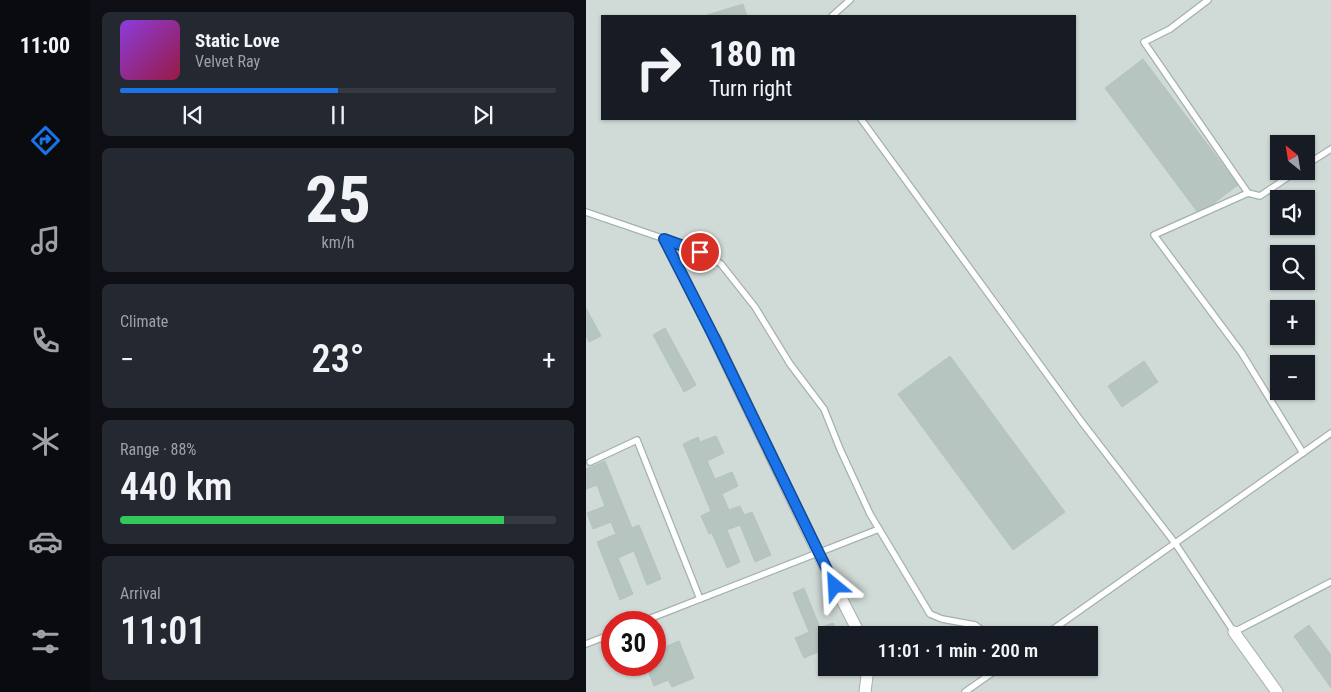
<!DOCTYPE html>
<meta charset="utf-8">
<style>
body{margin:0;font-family:"Roboto Condensed",sans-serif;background:#242831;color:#f1f3f6;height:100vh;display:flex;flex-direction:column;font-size:19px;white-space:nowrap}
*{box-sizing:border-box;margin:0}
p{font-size:16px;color:#9ea1a6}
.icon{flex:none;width:28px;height:28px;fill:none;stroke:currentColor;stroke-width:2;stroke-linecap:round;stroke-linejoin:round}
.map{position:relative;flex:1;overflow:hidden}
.side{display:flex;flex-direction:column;gap:12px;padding:12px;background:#0d0f14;width:496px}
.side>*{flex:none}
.top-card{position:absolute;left:15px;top:15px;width:475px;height:105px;border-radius:0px;box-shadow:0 1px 4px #0004;background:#171b24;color:#f1f3f6;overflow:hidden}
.needle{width:32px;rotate:330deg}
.tools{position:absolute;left:684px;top:135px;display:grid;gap:10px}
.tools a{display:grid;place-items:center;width:45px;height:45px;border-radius:0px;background:#171b24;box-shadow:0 1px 4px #0004;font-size:25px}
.speed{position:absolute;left:15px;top:611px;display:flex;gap:10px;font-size:25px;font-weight:700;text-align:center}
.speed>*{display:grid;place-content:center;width:65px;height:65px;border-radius:50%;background:#171b24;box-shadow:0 1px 4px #0004;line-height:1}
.speed .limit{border:8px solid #d22;background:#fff;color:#111}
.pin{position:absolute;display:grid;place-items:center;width:42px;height:42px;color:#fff;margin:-21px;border:2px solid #fff;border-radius:50%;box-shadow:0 1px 5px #0007}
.me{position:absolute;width:55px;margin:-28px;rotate:333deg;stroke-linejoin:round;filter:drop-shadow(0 0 4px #0008)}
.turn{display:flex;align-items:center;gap:18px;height:105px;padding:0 25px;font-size:22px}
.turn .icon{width:65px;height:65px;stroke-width:2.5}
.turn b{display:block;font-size:35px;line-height:42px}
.big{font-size:38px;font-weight:600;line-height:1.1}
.side .widget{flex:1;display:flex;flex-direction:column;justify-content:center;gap:8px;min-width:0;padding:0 18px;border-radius:8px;background:#242831}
.side .dial{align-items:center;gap:0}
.dial b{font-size:65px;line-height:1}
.song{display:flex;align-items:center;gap:15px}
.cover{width:60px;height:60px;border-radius:8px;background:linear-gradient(135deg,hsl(270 70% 55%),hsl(340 70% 35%))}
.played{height:5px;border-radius:2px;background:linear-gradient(90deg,#1a73e8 50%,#363941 50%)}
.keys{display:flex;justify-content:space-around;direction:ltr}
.heat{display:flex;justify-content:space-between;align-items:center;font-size:28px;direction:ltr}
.charge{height:8px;border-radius:4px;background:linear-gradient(90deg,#34c759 88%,#363941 0)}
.trip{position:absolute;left:232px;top:626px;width:280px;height:50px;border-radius:0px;background:#171b24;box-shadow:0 1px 4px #0004;font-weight:600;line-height:50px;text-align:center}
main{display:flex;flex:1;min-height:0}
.tabs{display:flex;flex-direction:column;width:90px;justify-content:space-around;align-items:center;background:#090b0e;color:#9ea1a6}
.tabs .icon{width:35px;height:35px}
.tabs .on{color:#1a73e8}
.tabs b{font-size:22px;color:#f1f3f6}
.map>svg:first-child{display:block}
.built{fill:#d0dad7;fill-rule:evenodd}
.building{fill:#b7c5c1;stroke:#b5c3c0}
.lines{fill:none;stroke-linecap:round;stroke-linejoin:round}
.service-casing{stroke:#a5b1af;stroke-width:8}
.minor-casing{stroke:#a5b1af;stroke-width:13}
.service{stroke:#fff;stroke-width:5.5}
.minor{stroke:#fff;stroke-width:11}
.route-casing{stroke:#114b97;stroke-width:12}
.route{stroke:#1a73e8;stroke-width:9}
</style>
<main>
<nav class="tabs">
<b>11:00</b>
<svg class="icon on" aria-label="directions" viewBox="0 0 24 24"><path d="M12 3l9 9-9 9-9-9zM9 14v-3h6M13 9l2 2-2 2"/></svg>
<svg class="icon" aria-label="music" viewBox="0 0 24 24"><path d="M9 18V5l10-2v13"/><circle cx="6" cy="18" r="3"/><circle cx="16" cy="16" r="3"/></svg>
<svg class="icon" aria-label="phone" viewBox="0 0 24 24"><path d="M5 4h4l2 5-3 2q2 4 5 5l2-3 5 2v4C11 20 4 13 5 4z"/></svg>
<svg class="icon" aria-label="climate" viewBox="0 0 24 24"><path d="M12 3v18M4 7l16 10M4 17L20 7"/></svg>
<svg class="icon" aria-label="car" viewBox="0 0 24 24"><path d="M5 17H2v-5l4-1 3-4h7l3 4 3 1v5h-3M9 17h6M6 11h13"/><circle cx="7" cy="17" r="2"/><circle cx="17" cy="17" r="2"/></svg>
<svg class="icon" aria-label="filters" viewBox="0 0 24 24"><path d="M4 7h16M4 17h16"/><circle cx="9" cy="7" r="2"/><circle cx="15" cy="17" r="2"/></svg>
</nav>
<section class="side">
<div class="widget">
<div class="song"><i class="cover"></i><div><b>Static Love</b><p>Velvet Ray</p></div></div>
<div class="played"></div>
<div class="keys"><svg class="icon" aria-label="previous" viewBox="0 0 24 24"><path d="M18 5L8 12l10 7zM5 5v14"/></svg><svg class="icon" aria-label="pause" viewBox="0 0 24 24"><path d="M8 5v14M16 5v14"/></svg><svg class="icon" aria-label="next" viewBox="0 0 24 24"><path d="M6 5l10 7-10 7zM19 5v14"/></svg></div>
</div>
<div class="widget dial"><b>25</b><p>km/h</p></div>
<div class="widget"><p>Climate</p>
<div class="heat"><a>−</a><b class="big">23°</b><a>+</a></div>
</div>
<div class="widget"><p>Range · 88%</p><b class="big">440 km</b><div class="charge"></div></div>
<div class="widget"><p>Arrival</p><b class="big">11:01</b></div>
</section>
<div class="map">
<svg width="745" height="692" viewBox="0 0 745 692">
<rect width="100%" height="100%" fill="#e2eae8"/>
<!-- built -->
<path class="built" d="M0 0H745V692H0ZM16 16H489V119H16ZM692 144H720V171H692ZM692 199H720V226H692ZM692 254H720V281H692ZM692 309H720V336H692ZM692 364H720V391H692ZM26 622H69V665H26ZM241 635H504V668H241Z"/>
<!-- building -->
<g class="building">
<path d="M157 4 161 16H118Z"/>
<path d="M557 59 652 185 613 214 519 88Z"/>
<path d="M0 308 15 336 3 342 0 336Z"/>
<path d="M79 328 110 385 98 392 67 335Z"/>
<path d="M364 356 479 512 427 550 312 394Z"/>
<path d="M558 361 572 382 536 407 522 386Z"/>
<path d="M130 436 138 453 121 461 129 479 146 472 152 486 136 494 143 510 154 506 158 515 166 512 185 555 169 562 154 525 141 530 154 562 141 568 126 533 123 534 115 516 125 511 97 444 112 437 114 442Z"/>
<path d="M19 461 46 528 53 525 75 579 61 585 48 551 32 558 47 594 34 600 11 542 30 534 25 522 7 529 1 513 19 506 11 485 0 489V469Z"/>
<path d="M218 588 234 628 247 623 252 635H241V648L218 658 209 638 223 632 207 593Z"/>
<path d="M723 625 745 655V688L708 636Z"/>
<path d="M93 641 108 678 86 687 82 680 68 686 60 665H69V651Z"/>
</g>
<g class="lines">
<!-- service casing -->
<g class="service-casing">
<g id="service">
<path d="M622 0 584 29 558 42 662 193 674 196 711 171"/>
<path d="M246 16 264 0"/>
<path d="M275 119 495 421 589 543 648 632 745 582"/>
<path d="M720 165 745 149"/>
<path d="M662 193 568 235 655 352 717 453"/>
<path d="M0 212 114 251 135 264 169 307 204 364 238 409 254 449 284 514 344 614 356 619 389 625 403 635"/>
<path d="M77 239 129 339"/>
<path d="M4 462 51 440 114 599"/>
<path d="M55 622 293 529"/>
<path d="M459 635 745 433"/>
<path d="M0 644 26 634"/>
<path d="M379 692 413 668"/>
</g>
</g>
<!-- minor casing -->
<g class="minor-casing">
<g id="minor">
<path d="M129 339 232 553 274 635"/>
<path d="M648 632 691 692"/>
<path d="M279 692 282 668"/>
</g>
</g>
<!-- service -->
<use href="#service" class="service"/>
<!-- minor -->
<use href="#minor" class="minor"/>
</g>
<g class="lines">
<!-- route casing -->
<g class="route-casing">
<path id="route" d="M114 252 78 239 129 339 249 586"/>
</g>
<!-- route -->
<use href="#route" class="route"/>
</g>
</svg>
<div class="tools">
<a><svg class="needle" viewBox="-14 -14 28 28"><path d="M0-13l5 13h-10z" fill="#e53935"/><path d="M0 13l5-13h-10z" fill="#9ea1a6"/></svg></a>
<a><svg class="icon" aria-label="sound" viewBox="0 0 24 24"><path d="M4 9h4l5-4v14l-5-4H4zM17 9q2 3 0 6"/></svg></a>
<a><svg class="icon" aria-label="search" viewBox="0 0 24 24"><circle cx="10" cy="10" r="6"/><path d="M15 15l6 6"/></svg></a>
<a>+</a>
<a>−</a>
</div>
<div class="speed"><div class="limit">30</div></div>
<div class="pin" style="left:114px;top:252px;background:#d93025"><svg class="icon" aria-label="arrive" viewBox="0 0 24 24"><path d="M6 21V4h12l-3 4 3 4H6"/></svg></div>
<svg class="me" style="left:249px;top:586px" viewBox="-20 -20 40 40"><path d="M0-17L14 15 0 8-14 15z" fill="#1a73e8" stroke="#fff" stroke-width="4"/></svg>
<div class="trip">11:01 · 1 min · 200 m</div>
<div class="top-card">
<div class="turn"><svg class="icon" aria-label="right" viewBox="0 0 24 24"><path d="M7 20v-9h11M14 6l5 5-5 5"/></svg><div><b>180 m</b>Turn right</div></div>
</div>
</div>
</main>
